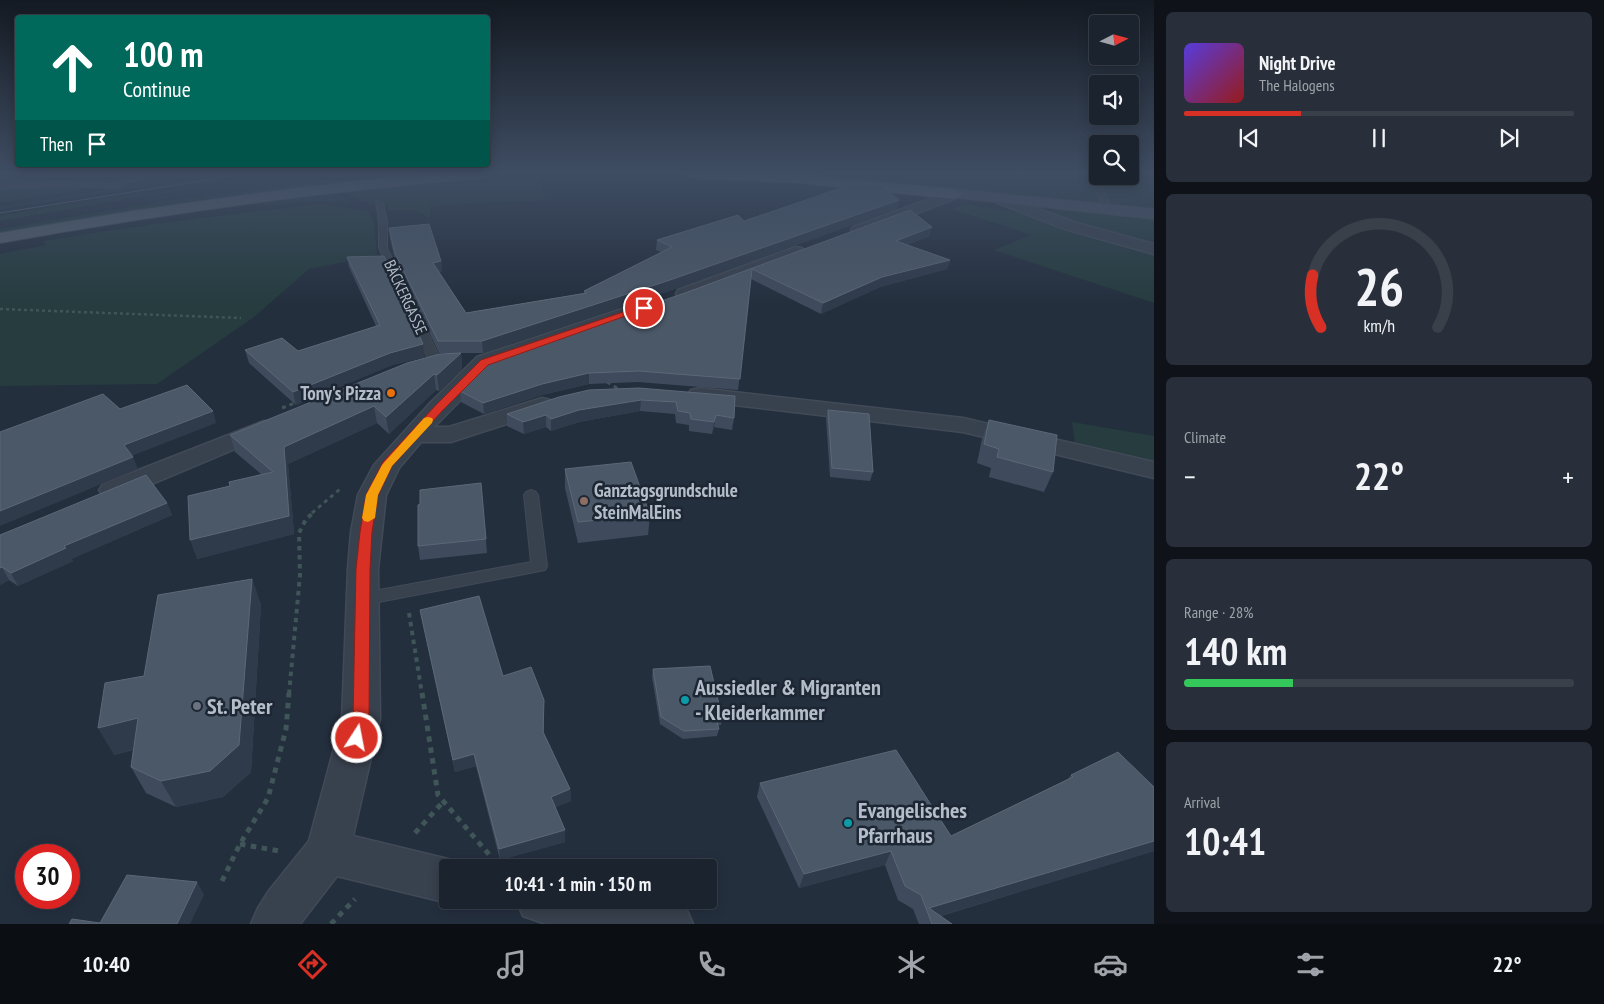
<!DOCTYPE html>
<meta charset="utf-8">
<style>
body{margin:0;font-family:"PT Sans Narrow",sans-serif;background:#282f3a;color:#f1f3f6;height:100vh;display:flex;flex-direction:column;font-size:19px;white-space:nowrap}
*{box-sizing:border-box;margin:0}
p{font-size:16px;color:#a0a4aa}
.icon{flex:none;width:28px;height:28px;fill:none;stroke:currentColor;stroke-width:2;stroke-linecap:round;stroke-linejoin:round}
.map{position:relative;flex:1;overflow:hidden}
.details{display:flex;flex-direction:column;gap:12px;padding:12px;background:#0f1319;width:450px}
.details>*{flex:none}
.guide{position:absolute;left:15px;top:15px;width:475px;height:152px;border-radius:5px;box-shadow:0 2px 12px #0003,0 0 0 1px #39404a;background:#00695c;color:#fff;overflow:hidden}
.needle{width:32px;rotate:84deg}
.buttons{position:absolute;left:1089px;top:15px;display:grid;gap:10px}
.buttons a{display:grid;place-items:center;width:50px;height:50px;border-radius:5px;background:#1b232e;box-shadow:0 2px 12px #0003,0 0 0 1px #39404a;font-size:25px}
.speed{position:absolute;left:15px;top:844px;display:flex;gap:10px;font-size:25px;font-weight:700;text-align:center}
.speed>*{display:grid;place-content:center;width:65px;height:65px;border-radius:50%;background:#1b232e;box-shadow:0 2px 12px #0003,0 0 0 1px #39404a;line-height:1}
.speed .limit{border:8px solid #d22;background:#fff;color:#111}
.pin{position:absolute;display:grid;place-items:center;width:42px;height:42px;color:#fff;margin:-21px;border:2px solid #fff;border-radius:50%;box-shadow:0 1px 5px #0007}
.me{position:absolute;width:55px;margin:-28px;rotate:11deg;stroke-linejoin:round;filter:drop-shadow(0 0 4px #0008)}
.turn{display:flex;align-items:center;gap:18px;height:105px;padding:0 25px;font-size:22px}
.turn .icon{width:65px;height:65px;stroke-width:2.5}
.turn b{display:block;font-size:35px;line-height:42px}
.then{display:flex;align-items:center;height:48px;padding:0 25px;background:#0003;gap:10px;font-size:19px}
.big{font-size:38px;font-weight:600;line-height:1.1}
.details .tile{flex:1;display:flex;flex-direction:column;justify-content:center;gap:8px;min-width:0;padding:0 18px;border-radius:8px;background:#282f3a}
.details .dial{align-items:center;gap:0}
.dial svg{height:130px;overflow:visible;fill:none;stroke:#39404a;stroke-width:7;stroke-linecap:round;text-anchor:middle}
.dial text{fill:#f1f3f6;stroke:none}
.song{display:flex;align-items:center;gap:15px}
.cover{width:60px;height:60px;border-radius:8px;background:linear-gradient(135deg,hsl(250 70% 55%),hsl(0 70% 35%))}
.played{height:5px;border-radius:2px;background:linear-gradient(90deg,#d93025 30%,#39404a 30%)}
.keys{display:flex;justify-content:space-around;direction:ltr}
.heat{display:flex;justify-content:space-between;align-items:center;font-size:28px;direction:ltr}
.charge{height:8px;border-radius:4px;background:linear-gradient(90deg,#34c759 28%,#39404a 0)}
.trip{position:absolute;left:439px;top:859px;width:278px;height:50px;border-radius:5px;background:#1b232e;box-shadow:0 2px 12px #0003,0 0 0 1px #39404a;font-weight:600;line-height:50px;text-align:center}
.menu{display:flex;height:80px;justify-content:space-around;align-items:center;background:#0b0e12;color:#a0a4aa}
.menu .icon{width:35px;height:35px}
.menu .active{color:#d93025}
.menu b{font-size:22px;color:#f1f3f6}
main{display:flex;flex:1;min-height:0}
.map>svg:first-child{display:block}
.green{fill:#263c3f}
.lines{fill:none;stroke-linecap:round;stroke-linejoin:round}
.lane-casing{stroke:#414a57;stroke-width:2}
.street-casing{stroke:#414a57;stroke-width:3}
.secondary-casing{stroke:#414a57;stroke-width:2}
.primary-casing{stroke:#414a57;stroke-width:2}
.path-far4{stroke:#3f5557;stroke-width:2;stroke-dasharray:2.5 2.5;stroke-linecap:butt}
.path-far3{stroke:#3f5557;stroke-width:2.5;stroke-dasharray:3 3;stroke-linecap:butt}
.path-far2{stroke:#3f5557;stroke-width:3;stroke-dasharray:4 4;stroke-linecap:butt}
.path-far1{stroke:#3f5557;stroke-width:4;stroke-dasharray:4.5 4.5;stroke-linecap:butt}
.path{stroke:#3f5557;stroke-width:5;stroke-dasharray:5.5 5.5;stroke-linecap:butt}
.lane{fill:#38414e;fill-rule:evenodd}
.street{fill:#38414e;fill-rule:evenodd}
.secondary{fill:#465061;fill-rule:evenodd}
.primary{fill:#56606e;fill-rule:evenodd}
.tram{stroke:#5a6575;stroke-width:1}
.wall{fill:#3f4b5c}
.shaded-wall{fill:#2f3b4b}
.building{fill:#4b5868;stroke:#5c6777}
.route{fill:#d93025;stroke:#8d1f18}
.slow{fill:#f59e0b}
.food-dot{fill:#e8710a;stroke:#1d2633;stroke-width:2}
.education-dot{fill:#8d6e63;stroke:#1d2633;stroke-width:2}
.culture-dot{fill:#0f9aa8;stroke:#1d2633;stroke-width:2}
.worship-dot{fill:#6b7280;stroke:#1d2633;stroke-width:2}
.labels{text-anchor:middle;stroke-width:5;stroke-linejoin:round;paint-order:stroke}
.far-street-label{font-size:16px;fill:#b4bcc9;stroke:#1d2633}
.poi-label{font-size:19px;font-weight:bold;fill:#b4bcc9;stroke:#1d2633;text-anchor:end}
.near-poi-label{font-size:22px;font-weight:bold;fill:#b4bcc9;stroke:#1d2633;text-anchor:start}
</style>
<main>
<div class="map">
<svg width="1154" height="924" viewBox="0 0 1154 924">
<rect width="100%" height="100%" fill="#242f3e"/>
<!-- green -->
<g class="green">
<path d="M0 174H37L24 184 0 185Z"/>
<path d="M774 174H1097L1098 176H1130V174H1154V211Z"/>
<path d="M539 178 546 200 430 206V218L415 210H389L387 205 365 202 351 196 354 189Z"/>
<path d="M333 180 334 184 197 200 0 234V229L166 201Z"/>
<path d="M210 184 209 185 0 221V216L140 192 142 195Z"/>
<path d="M136 185 138 187 0 209V207Z"/>
<path d="M45 186 80 187 83 189 0 203V188Z"/>
<path d="M332 194 338 195 350 203 315 201 265 206 264 204 304 196Z"/>
<path d="M966 204 1029 214 1154 252V303L994 250 1031 235 951 209Z"/>
<path d="M313 205H328L368 211 374 223 377 255 309 269 254 317 157 384 0 386V254L46 245 44 241C134 226 224 214 313 205Z"/>
<path d="M1050 210H1069L1154 218V247L1060 220 1049 214Z"/>
<path d="M1072 422 1154 436V461L1075 443Z"/>
</g>
<g class="lines">
<!-- lane casing -->
<g class="lane-casing">
<g id="lane">
<path d="M141 174H151L114 188 59 186 0 189V185L59 182 113 184Z"/>
<path d="M1094 184 1101 186 1113 210 1112 212 1105 210 1093 186Z"/>
<path d="M376 201 383 203 387 222V248L441 361 439 363H431L429 361 379 248V222Z"/>
<path d="M531 490 536 492 538 495 547 566 545 570 363 605 357 603 355 599 357 595 363 593 531 562 524 495 526 492Z"/>
</g>
</g>
<!-- street casing -->
<g class="street-casing">
<g id="street">
<path d="M954 190 959 191 961 194 959 197 865 233H853L851 230 853 227Z"/>
<path d="M1000 195 1077 223 1154 244V254L1065 229 995 202 993 199 995 196Z"/>
<path d="M796 247 802 248 805 252 802 256 692 298 685 300 678 298 676 294 678 290Z"/>
<path d="M634 305 641 307 644 311 641 315 493 367 434 427H449L542 398 550 400 554 405 550 410 460 439 451 442H421L399 468 386 495 378 569 380 719 353 836 448 859 464 865 465 868H448V900H456L448 903 337 876 300 924H251L258 908 268 892 309 841 342 719 348 569 351 532 358 495 374 465 431 402 477 357Z"/>
<path d="M699 388 963 418 1154 462V478L963 432 691 400 687 395 691 390Z"/>
<path d="M264 421 273 423 276 428 273 433 123 496 113 499 103 496 99 490 103 484Z"/>
<path d="M516 900H666L686 908 693 924H546L523 916Z"/>
</g>
</g>
<!-- secondary casing -->
<g class="secondary-casing">
<path id="secondary" d="M954 189 1154 209V219L949 197 946 194 949 191Z"/>
</g>
<!-- primary casing -->
<g class="primary-casing">
<g id="primary">
<path d="M425 174H493L491 177 486 178C323 191 161 214 0 243V233C141 208 282 188 425 174Z"/>
<path d="M687 174 800 175 954 189 959 191 962 194 959 197 954 199 800 183 694 178 689 177Z"/>
</g>
</g>
<!-- path-far4 -->
<path class="path-far4" d="M166 178 195 174"/>
<!-- path-far3 -->
<path class="path-far3" d="M0 309 241 318"/>
<!-- path-far2 -->
<g class="path-far2">
<path d="M607 382 620 390"/>
<path d="M282 408 297 402"/>
<path d="M312 513 340 489"/>
</g>
<!-- path-far1 -->
<g class="path-far1">
<path d="M409 613 422 694"/>
<path d="M289 694 300 575 299 533 306 519 314 512"/>
</g>
<!-- path -->
<g class="path">
<path d="M422 693 438 795 492 858"/>
<path d="M415 833 443 802"/>
<path d="M240 844 279 851"/>
<path d="M222 881 240 844 268 798 286 729 289 693"/>
<path d="M331 924 355 899"/>
</g>
<!-- lane -->
<use href="#lane" class="lane"/>
<!-- street -->
<use href="#street" class="street"/>
<!-- secondary -->
<use href="#secondary" class="secondary"/>
<!-- primary -->
<use href="#primary" class="primary"/>
<!-- tram -->
<path class="tram" d="M0 213 245 174"/>
</g>
<!-- wall -->
<g class="wall">
<path d="M899 200 896 209 669 291 483 353H439L396 264 390 238 389 228 441 261 442 272H439L466 313 584 293V291L661 252 656 250 657 240 744 221Z"/>
<path d="M910 210 932 227 929 236 907 245 950 260 947 269 880 287 821 314 751 279 738 390 638 382 589 384 542 395 484 414 461 402 460 391 685 293Z"/>
<path d="M347 257 425 357 392 365 296 405 249 363 245 350 298 351 376 326 349 267Z"/>
<path d="M461 353 462 369 439 391 436 390 389 434 377 423 288 464 294 534 197 559 230 486 261 474 235 452 230 435Z"/>
<path d="M639 388 734 418 732 430 714 427 712 434 689 431V425L676 423 675 414 640 411 579 422 551 431 546 427 524 434 507 426V414Z"/>
<path d="M828 410 873 472 870 481 830 477 826 418Z"/>
<path d="M989 420 1053 472 1044 492 989 477 991 468 977 463 982 439Z"/>
<path d="M565 469 650 515 648 535 578 543 565 488Z"/>
<path d="M481 483 487 553 420 560 418 546Z"/>
<path d="M167 503 172 515 71 559 73 561 18 586 9 580 0 585V535Z"/>
<path d="M252 579 261 605 251 772 223 797 176 807 146 793 131 767 133 750 114 755 144 676Z"/>
<path d="M420 610 503 676 544 700V733L570 789 571 801 555 807 565 842 500 860 476 766 455 772Z"/>
<path d="M653 669 722 717 721 725H718L719 729 717 736 683 739 660 724 652 677Z"/>
<path d="M1071 775 1154 787V851L941 916 952 924H919L913 909 898 900 885 865 799 888 757 797 760 783 951 836 1068 779Z"/>
</g>
<!-- shaded-wall -->
<g class="shaded-wall">
<path d="M899 200 896 209 669 291 483 353 482 341Z"/>
<path d="M932 227 929 236 893 250 896 241Z"/>
<path d="M950 260 947 269 880 287 821 314 823 303 882 277Z"/>
<path d="M441 261 442 272 434 273 433 263Z"/>
<path d="M423 344 425 357 392 365 296 405 293 392 390 353Z"/>
<path d="M461 353 462 369 439 391 437 375Z"/>
<path d="M589 373V384L542 395 484 414 483 403 542 384Z"/>
<path d="M434 374 436 390 389 434 386 417Z"/>
<path d="M641 400 640 411 579 422 551 431V419L579 410Z"/>
<path d="M374 406 377 423 288 464 294 534 197 559 190 540 289 516 284 447Z"/>
<path d="M213 411 216 423 129 457 124 445Z"/>
<path d="M546 415V427L524 434 523 422Z"/>
<path d="M716 415 714 427 712 434 714 422Z"/>
<path d="M133 457 138 469 0 526V511Z"/>
<path d="M167 503 172 515 71 559 73 561 18 586 11 573 64 546Z"/>
<path d="M2 567 9 580 0 585V568Z"/>
<path d="M252 579 261 605 251 772 223 797 176 807 161 781Z"/>
<path d="M138 718 152 744 114 755 98 728Z"/>
<path d="M474 754 476 766 455 772 453 760Z"/>
<path d="M570 789 571 801 551 809V797Z"/>
<path d="M565 830V842L500 860 499 849Z"/>
<path d="M1154 841V851L930 919 929 908Z"/>
<path d="M891 851 885 865 799 888 804 874Z"/>
<path d="M197 882 204 895 190 924H177Z"/>
</g>
<!-- building -->
<g class="building">
<path d="M846 184 882 186 899 200 670 280 482 341H438L395 253 389 228 429 224 441 261 433 263 466 313 587 293 584 291 672 247 657 240 738 215 744 221 844 187Z"/>
<path d="M910 210 932 227 896 241 950 260 882 277 823 303 752 269 740 379 639 371 589 373 542 384 483 403 460 391 493 358 685 293Z"/>
<path d="M384 256 423 344 390 353 293 392 245 350 282 338 298 351 380 325 347 257Z"/>
<path d="M461 353 437 375 434 374 386 417 374 406 284 447 289 516 190 540 188 496 230 486 229 482 273 472 230 435 407 363 440 354Z"/>
<path d="M187 385 213 411 124 445 133 457 0 511V432L103 394 120 409Z"/>
<path d="M639 388 735 396 734 418 716 415 714 422 691 419 690 413 678 411 676 402 641 400 579 410 551 419 546 415 523 422 507 414 559 397 589 390Z"/>
<path d="M828 410 869 414 873 472 832 468Z"/>
<path d="M989 420 1057 435 1053 472 997 457 999 449 984 444Z"/>
<path d="M631 462 650 515 578 522 565 469Z"/>
<path d="M146 475 167 503 64 546 66 548 11 573 2 567 0 568V535Z"/>
<path d="M481 483 486 539 418 546V505L420 504V490Z"/>
<path d="M252 579 239 745 210 771 161 781 131 767 138 718 98 728 105 683 144 676 158 595Z"/>
<path d="M479 596 503 676 531 667 544 700 543 732 570 789 551 797 565 830 499 849 474 754 453 760 420 610Z"/>
<path d="M710 666 722 717 716 718 719 729 684 731 661 717 653 669Z"/>
<path d="M896 750 951 836 1073 777 1071 775 1118 752 1154 787V841L929 908 952 924H932L921 895 905 886 891 851 804 874 760 783Z"/>
<path d="M127 875 197 882 177 924H69L72 919 100 923Z"/>
</g>
<!-- sky -->
<linearGradient id="sky" x2="0" y2="1"><stop stop-color="#141a22"/><stop offset="0.57" stop-color="#3f4d63"/><stop offset="1" stop-color="#3f4d63" stop-opacity="0"/></linearGradient>
<rect width="1154" height="303" fill="url(#sky)"/>
<!-- route -->
<path class="route" d="M641 306 648 308 488 365 443 410 392 466 378 495 372 532 370 569 369 719 362 743 357 746 351 743 348 738 353 719 356 569 360 532 366 495 383 462 436 405 481 360Z"/>
<!-- slow -->
<path class="slow" d="M428 417 432 418 433 420 432 423 392 466 378 495 375 518 368 522 364 521 362 518 366 495 382 465 424 418Z"/>
<!-- markers -->
<circle class="food-dot" cx="391" cy="393" r="5"/>
<circle class="education-dot" cx="584" cy="501" r="5"/>
<g class="culture-dot">
<circle cx="685" cy="700" r="5"/>
<circle cx="848" cy="823" r="5"/>
</g>
<circle class="worship-dot" cx="197" cy="706" r="5"/>
<g class="labels">
<!-- far-street labels -->
<g class="far-street-label">
<text transform="translate(406 297) rotate(65)" y="6">BÄCKERGASSE</text>
</g>
<!-- poi labels -->
<g class="poi-label">
<text x="381" y="400">Tony's Pizza</text>
<text x="594" y="497" text-anchor="start">Ganztagsgrundschule<tspan x="594" dy="22">SteinMalEins</tspan></text>
</g>
<!-- near-poi labels -->
<g class="near-poi-label">
<text x="695" y="695">Aussiedler &amp; Migranten<tspan x="695" dy="25">- Kleiderkammer</tspan></text>
<text x="207" y="714">St. Peter</text>
<text x="858" y="818">Evangelisches<tspan x="858" dy="25">Pfarrhaus</tspan></text>
</g>
</g>
</svg>
<div class="buttons">
<a><svg class="needle" viewBox="-14 -14 28 28"><path d="M0-13l5 13h-10z" fill="#e53935"/><path d="M0 13l5-13h-10z" fill="#a0a4aa"/></svg></a>
<a><svg class="icon" aria-label="sound" viewBox="0 0 24 24"><path d="M4 9h4l5-4v14l-5-4H4zM17 9q2 3 0 6"/></svg></a>
<a><svg class="icon" aria-label="search" viewBox="0 0 24 24"><circle cx="10" cy="10" r="6"/><path d="M15 15l6 6"/></svg></a>
</div>
<div class="speed"><div class="limit">30</div></div>
<div class="pin" style="left:644px;top:308px;background:#d93025"><svg class="icon" aria-label="arrive" viewBox="0 0 24 24"><path d="M6 21V4h12l-3 4 3 4H6"/></svg></div>
<svg class="me" style="left:357px;top:738px" viewBox="-20 -20 40 40"><circle r="17" fill="#d93025" stroke="#fff" stroke-width="3"/><path d="M0-11L8 9 0 5-8 9z" fill="#fff"/></svg>
<div class="trip">10:41 · 1 min · 150 m</div>
<div class="guide">
<div class="turn"><svg class="icon" aria-label="ahead" viewBox="0 0 24 24"><path d="M12 20V5M6 11l6-6 6 6"/></svg><div><b>100 m</b>Continue</div></div>
<div class="then">Then<svg class="icon" aria-label="arrive" viewBox="0 0 24 24"><path d="M6 21V4h12l-3 4 3 4H6"/></svg></div>
</div>
</div>
<section class="details">
<div class="tile">
<div class="song"><i class="cover"></i><div><b>Night Drive</b><p>The Halogens</p></div></div>
<div class="played"></div>
<div class="keys"><svg class="icon" aria-label="previous" viewBox="0 0 24 24"><path d="M18 5L8 12l10 7zM5 5v14"/></svg><svg class="icon" aria-label="pause" viewBox="0 0 24 24"><path d="M8 5v14M16 5v14"/></svg><svg class="icon" aria-label="next" viewBox="0 0 24 24"><path d="M6 5l10 7-10 7zM19 5v14"/></svg></div>
</div>
<div class="tile dial"><svg viewBox="0 0 100 80">
<path d="M14 69A42 42 0 1 1 86 69"/>
<path d="M14 69A42 42 0 0 1 9 37" stroke="#d93025"/>
<text x="50" y="56" font-size="32" font-weight="700">26</text>
<text x="50" y="72" font-size="11">km/h</text>
</svg></div>
<div class="tile"><p>Climate</p>
<div class="heat"><a>−</a><b class="big">22°</b><a>+</a></div>
</div>
<div class="tile"><p>Range · 28%</p><b class="big">140 km</b><div class="charge"></div></div>
<div class="tile"><p>Arrival</p><b class="big">10:41</b></div>
</section>
</main>
<nav class="menu">
<b>10:40</b>
<svg class="icon active" aria-label="directions" viewBox="0 0 24 24"><path d="M12 3l9 9-9 9-9-9zM9 14v-3h6M13 9l2 2-2 2"/></svg>
<svg class="icon" aria-label="music" viewBox="0 0 24 24"><path d="M9 18V5l10-2v13"/><circle cx="6" cy="18" r="3"/><circle cx="16" cy="16" r="3"/></svg>
<svg class="icon" aria-label="phone" viewBox="0 0 24 24"><path d="M5 4h4l2 5-3 2q2 4 5 5l2-3 5 2v4C11 20 4 13 5 4z"/></svg>
<svg class="icon" aria-label="climate" viewBox="0 0 24 24"><path d="M12 3v18M4 7l16 10M4 17L20 7"/></svg>
<svg class="icon" aria-label="car" viewBox="0 0 24 24"><path d="M5 17H2v-5l4-1 3-4h7l3 4 3 1v5h-3M9 17h6M6 11h13"/><circle cx="7" cy="17" r="2"/><circle cx="17" cy="17" r="2"/></svg>
<svg class="icon" aria-label="filters" viewBox="0 0 24 24"><path d="M4 7h16M4 17h16"/><circle cx="9" cy="7" r="2"/><circle cx="15" cy="17" r="2"/></svg>
<b>22°</b>
</nav>
